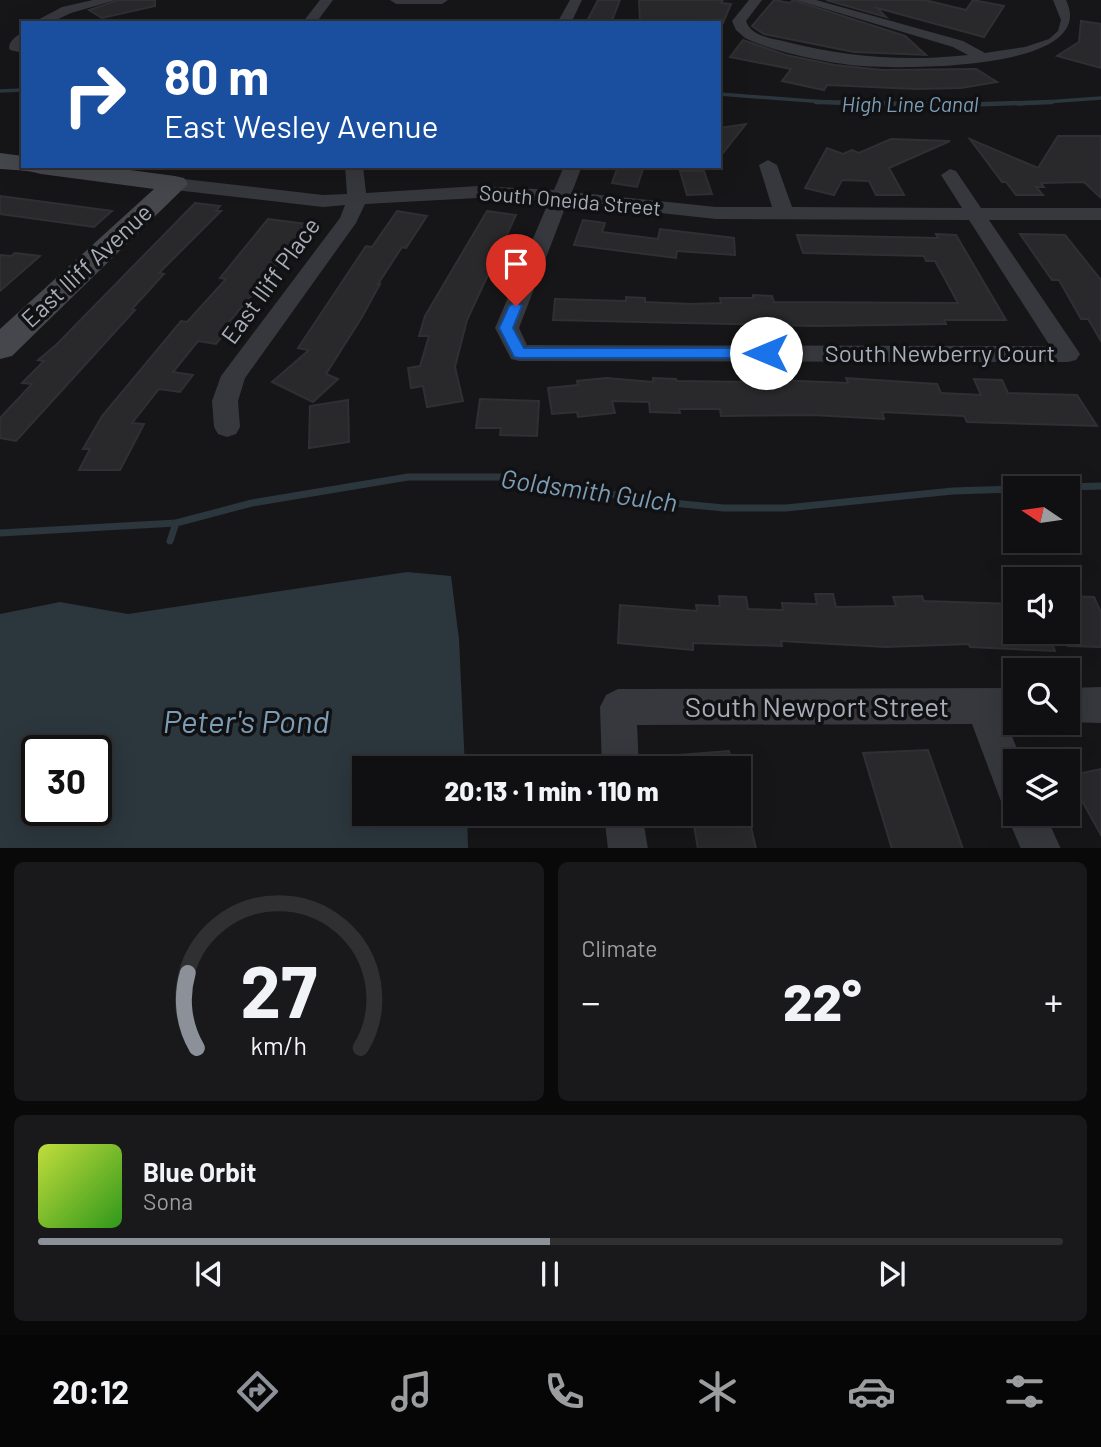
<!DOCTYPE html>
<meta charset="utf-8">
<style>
body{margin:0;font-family:Barlow,sans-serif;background:#19191b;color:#f1f3f6;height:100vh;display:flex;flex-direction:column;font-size:26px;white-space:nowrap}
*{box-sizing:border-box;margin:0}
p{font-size:23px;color:#9c9d9f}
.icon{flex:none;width:38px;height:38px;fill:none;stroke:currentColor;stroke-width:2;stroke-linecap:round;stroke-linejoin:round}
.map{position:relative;height:848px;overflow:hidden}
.details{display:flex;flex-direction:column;gap:14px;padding:14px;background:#09090a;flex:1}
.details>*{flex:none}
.hud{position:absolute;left:21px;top:21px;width:700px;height:147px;border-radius:0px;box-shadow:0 7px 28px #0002,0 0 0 2px #303032;background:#1a4fa0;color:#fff;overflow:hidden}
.needle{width:46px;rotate:283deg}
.tools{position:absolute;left:1003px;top:476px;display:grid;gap:14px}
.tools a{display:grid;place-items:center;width:77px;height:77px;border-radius:0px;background:#101012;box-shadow:0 7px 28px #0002,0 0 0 2px #303032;font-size:35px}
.speed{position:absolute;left:21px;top:735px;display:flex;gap:14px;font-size:35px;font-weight:700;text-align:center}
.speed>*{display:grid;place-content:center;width:91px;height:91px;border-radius:50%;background:#101012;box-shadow:0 7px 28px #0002,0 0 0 2px #303032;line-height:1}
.speed .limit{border:4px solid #111;border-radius:10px;background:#fff;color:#111}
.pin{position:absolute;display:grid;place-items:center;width:60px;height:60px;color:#fff;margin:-72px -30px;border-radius:50% 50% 50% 0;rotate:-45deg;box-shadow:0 0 7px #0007}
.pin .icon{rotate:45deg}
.me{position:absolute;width:77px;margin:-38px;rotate:270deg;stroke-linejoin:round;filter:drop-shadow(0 0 5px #0008)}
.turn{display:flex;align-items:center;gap:24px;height:147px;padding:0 28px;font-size:32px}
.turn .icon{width:91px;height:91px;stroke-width:2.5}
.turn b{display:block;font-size:49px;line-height:60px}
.big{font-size:52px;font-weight:800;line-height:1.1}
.details .card{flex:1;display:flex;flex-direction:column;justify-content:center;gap:10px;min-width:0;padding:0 24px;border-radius:10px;background:#19191b}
.details .dial{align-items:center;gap:0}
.dial svg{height:182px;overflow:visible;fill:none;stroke:#303032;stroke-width:7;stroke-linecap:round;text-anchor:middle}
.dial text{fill:#f1f3f6;stroke:none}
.song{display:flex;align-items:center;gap:21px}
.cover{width:84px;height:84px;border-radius:10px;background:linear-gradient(135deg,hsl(70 70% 55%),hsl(110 70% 35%))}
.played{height:7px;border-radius:4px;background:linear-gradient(90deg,#8c9099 50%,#303032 50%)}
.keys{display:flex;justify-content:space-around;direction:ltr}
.heat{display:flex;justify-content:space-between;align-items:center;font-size:38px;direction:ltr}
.details .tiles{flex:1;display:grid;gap:14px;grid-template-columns:1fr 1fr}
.card:last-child{grid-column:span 2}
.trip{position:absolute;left:352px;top:756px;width:399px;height:70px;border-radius:0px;background:#101012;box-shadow:0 7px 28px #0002,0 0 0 2px #303032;font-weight:800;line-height:70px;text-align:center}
.tabs{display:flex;height:112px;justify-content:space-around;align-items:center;background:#060607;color:#9c9d9f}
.tabs .icon{width:49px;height:49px}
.tabs .selected{color:#8c9099}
.tabs b{font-size:32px;color:#f1f3f6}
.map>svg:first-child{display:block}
.water{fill:#2b363d;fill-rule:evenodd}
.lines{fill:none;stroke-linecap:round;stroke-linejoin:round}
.stream-far2{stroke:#2b363d;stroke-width:3.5}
.stream-far1{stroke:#2b363d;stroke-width:4.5}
.stream{stroke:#2b363d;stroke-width:7}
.building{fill:#29292c;stroke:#303034;stroke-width:2}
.street{fill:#37383d;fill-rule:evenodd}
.secondary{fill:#45474d;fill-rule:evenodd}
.route{fill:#1a73e8;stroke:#114b97;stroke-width:2}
.labels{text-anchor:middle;stroke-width:7;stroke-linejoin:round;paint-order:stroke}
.far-water-label{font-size:21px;font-style:italic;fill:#7c9db6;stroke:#111113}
.far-street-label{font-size:21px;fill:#a7adb9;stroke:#111113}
.street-label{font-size:24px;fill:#a7adb9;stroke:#111113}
.water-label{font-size:26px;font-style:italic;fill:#7c9db6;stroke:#111113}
.near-street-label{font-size:28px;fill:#a7adb9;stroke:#111113}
.near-water-label{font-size:32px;font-style:italic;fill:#7c9db6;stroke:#111113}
</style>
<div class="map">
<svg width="1101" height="849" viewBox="0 0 1101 849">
<rect width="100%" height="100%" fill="#161618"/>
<!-- water -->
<path class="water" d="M407 572 451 576 459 639 465 768H364V814H467L468 848H0V614L60 602 128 614ZM37 751H96V810H37Z"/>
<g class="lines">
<!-- stream-far2 -->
<g class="stream-far2">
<path d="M0 91 23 90"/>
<path d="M719 94 852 104"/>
<path d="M1018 104 1101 98"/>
</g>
<!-- stream-far1 -->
<path class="stream-far1" d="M816 102 957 105 1052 102"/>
<!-- stream -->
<g class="stream">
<path d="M1034 488 1101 486"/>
<path d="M0 533 176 523 252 503 408 477H513L651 501 724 508H786L953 491 1015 489"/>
<path d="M170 541 176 523"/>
</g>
</g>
<!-- building -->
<g class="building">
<path d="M119 0H155V6L102 18 89 10Z"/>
<path d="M598 0H620L611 23H586Z"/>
<path d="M639 0H723L721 3 731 4 723 23 640 22Z"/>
<path d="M774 0 790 3 793 0 905 36 926 55 854 52 764 34 752 26Z"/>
<path d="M826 0H925L966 10 973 0 1004 6 984 37 877 8 886 17Z"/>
<path d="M1081 21 1101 24V68L1057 56 1079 42Z"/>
<path d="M743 40 786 55 835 65 883 70 976 69 997 82 961 88 916 89 827 85 824 90 782 81 791 69 730 57Z"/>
<path d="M746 124 719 158V128Z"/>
<path d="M1058 136H1101V198L1084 182 1041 183 1044 187H1036L1043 195H1016L1006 182H1002L970 139 1038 168Z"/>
<path d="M891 139 950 141 889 168 904 195H876L869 181 842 180 834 195 805 188 827 148 843 154 852 150 859 153Z"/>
<path d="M618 166H644L637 187 612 183Z"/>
<path d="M680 171H704L712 194 687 195Z"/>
<path d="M0 196 112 211 94 227 0 214Z"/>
<path d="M195 203 220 206 216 211H221L159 273 164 274 132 309 135 310 16 441 0 438V418L32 384 22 383 44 361 38 360 56 345Z"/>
<path d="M397 211 427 216 406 248 402 247 378 284H380L362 317 326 374 338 379 313 402 272 382 309 350 298 348 366 246 372 247Z"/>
<path d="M487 211 516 215 467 320 455 367 463 401 427 407 423 386 411 388 408 368 420 366 429 336H419L425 316Z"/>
<path d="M268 219 307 224 283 255H286L224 328 228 329 216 344 198 341 173 372 193 375 180 392 159 389 132 423 144 424 120 470H79L90 449H83L102 416 181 321 187 322 226 279 220 278Z"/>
<path d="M583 220 605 223 602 232 658 239 660 229 734 238 735 255 677 251 676 258 574 245Z"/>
<path d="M936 234 956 235 1006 320H944L946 324 818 326 553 320 555 299 626 301V297L645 298V302L691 304 721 303 720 298H753V295L772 296 774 302 958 303 935 261H926L924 256 803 253 797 235 938 238Z"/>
<path d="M1020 234 1065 235 1101 280V341L1088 319H1081L1059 280H1052Z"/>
<path d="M15 253 40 256 0 291V255L11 256Z"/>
<path d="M606 378 653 382V378L676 379 677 381 750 382V379L848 383 846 378 937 384 941 393 981 395 974 379 1002 380 1008 393 1077 395 1097 426 967 422 964 416 882 412 884 419 813 415 721 416 720 409H679L680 413 650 412 649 402 612 401 615 413 578 417 577 412 552 414 548 388 578 385 577 381Z"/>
<path d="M480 399 539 401 537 436 500 435 501 428H476Z"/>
<path d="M348 400 349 442 309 448 310 406Z"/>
<path d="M815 594H833L836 607 896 606 893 597 922 596 924 601 1015 604V632H1047L1055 651 970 647 969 644 885 647 781 641 782 646 693 643V650L618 643 620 605 697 611 696 605 720 606 719 596 746 597 748 609 783 610 782 603 817 604Z"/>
<path d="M1068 596 1094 597 1101 612V647L1068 646Z"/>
<path d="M928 750 963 849H892L863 753Z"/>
<path d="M729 751 733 768H680L679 755Z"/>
<path d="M1101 769V835L1068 776Z"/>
<path d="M692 814H748L756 849H698Z"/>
</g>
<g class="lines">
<!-- street -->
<g class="street">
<path d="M93 0H116L71 13 50 23H32L62 7Z"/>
<path d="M320 0H333L316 23H302Z"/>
<path d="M390 0H448L442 4H396Z"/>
<path d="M570 0H582L571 23H557Z"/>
<path d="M749 0H762L746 21C751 37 772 38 787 42 847 57 905 62 968 55L953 47 796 0H816L963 41 985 53 1025 47 1049 39 1058 31 1061 20 1053 0H1066C1101 72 897 69 864 66 831 64 774 52 745 38L736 30 732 21Z"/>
<path d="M23 33V53L10 50C6 44 17 34 23 33Z"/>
<path d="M768 160 777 165 792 207 962 208 941 175 950 169 956 171 981 208H1101V220H989L1076 348 1080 354 1076 360 1068 362 519 361 511 359 495 328 549 201 478 198 365 204 356 223 245 378 238 401 240 427 236 434 227 437 218 434 214 427 212 401 221 376 340 218 345 205 323 207 175 190 166 184 168 180 175 178 323 195 347 194 345 166H363L366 193 478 186 554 190 564 166H582L572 192 716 207H772L759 165ZM567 203 716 219 969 220 1050 346 527 345 519 328Z"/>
<path d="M1101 687V723L1068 722V688Z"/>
<path d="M1015 688 1017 723 1007 724 1022 761H1015V814H1045L1061 849H1021L1006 814 1009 807 1002 804 972 724 637 725 639 768H602L600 707 606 695 618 689Z"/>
<path d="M604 814H642L648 849H608Z"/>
</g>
<!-- secondary -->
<path class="secondary" d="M0 153 23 156V166H100L175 176 184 178 188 184 12 356 0 359V329L154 189 41 174C28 170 15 170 0 169Z"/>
</g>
<!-- route -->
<path class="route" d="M516 302 522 306 513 328 524 348H766L773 353 766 358H519L514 357 499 328 509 306Z"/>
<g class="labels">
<!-- far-water labels -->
<g class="far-water-label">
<text x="910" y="112">High Line Canal</text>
</g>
<!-- far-street labels -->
<g class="far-street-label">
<text transform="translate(570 201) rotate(5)" y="7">South Oneida Street</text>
</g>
<!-- street labels -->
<g class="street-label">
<text transform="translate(87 266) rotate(-43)" y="8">East Iliff Avenue</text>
<text transform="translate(271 281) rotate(-54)" y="8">East Iliff Place</text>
<text x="940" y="362">South Newberry Court</text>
</g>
<!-- water labels -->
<g class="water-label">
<text transform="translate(589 491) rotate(8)" y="9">Goldsmith Gulch</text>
</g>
<!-- near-street labels -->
<g class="near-street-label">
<text x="817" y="717">South Newport Street</text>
</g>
<!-- near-water labels -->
<g class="near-water-label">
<text x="246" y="733">Peter's Pond</text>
</g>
</g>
</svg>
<div class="tools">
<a><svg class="needle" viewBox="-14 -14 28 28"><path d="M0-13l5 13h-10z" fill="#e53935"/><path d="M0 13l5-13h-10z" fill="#9c9d9f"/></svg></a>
<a><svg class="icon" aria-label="sound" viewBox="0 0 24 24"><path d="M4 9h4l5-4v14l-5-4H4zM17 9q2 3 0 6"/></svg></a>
<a><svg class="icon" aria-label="search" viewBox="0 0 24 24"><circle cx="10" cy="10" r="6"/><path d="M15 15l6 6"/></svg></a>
<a><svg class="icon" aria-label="layers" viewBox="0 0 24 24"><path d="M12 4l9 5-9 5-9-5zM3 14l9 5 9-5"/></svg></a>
</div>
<div class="speed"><div class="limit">30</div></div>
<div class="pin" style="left:516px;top:306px;background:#d93025"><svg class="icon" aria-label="arrive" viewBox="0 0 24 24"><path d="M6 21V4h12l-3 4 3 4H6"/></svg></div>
<svg class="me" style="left:766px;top:353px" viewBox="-20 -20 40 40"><circle r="19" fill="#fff"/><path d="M0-13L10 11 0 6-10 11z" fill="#1a73e8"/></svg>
<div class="trip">20:13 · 1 min · 110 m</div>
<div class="hud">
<div class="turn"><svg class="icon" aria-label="right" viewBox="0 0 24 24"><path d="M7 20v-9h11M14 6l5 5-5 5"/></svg><div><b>80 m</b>East Wesley Avenue</div></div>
</div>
</div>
<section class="details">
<div class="tiles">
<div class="card dial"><svg viewBox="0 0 100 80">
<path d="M14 69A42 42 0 1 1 86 69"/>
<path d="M14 69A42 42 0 0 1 10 36" stroke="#8c9099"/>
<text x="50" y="56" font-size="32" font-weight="700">27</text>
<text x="50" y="72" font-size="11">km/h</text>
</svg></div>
<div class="card"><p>Climate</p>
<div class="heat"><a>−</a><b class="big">22°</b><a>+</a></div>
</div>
<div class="card">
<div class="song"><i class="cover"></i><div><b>Blue Orbit</b><p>Sona</p></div></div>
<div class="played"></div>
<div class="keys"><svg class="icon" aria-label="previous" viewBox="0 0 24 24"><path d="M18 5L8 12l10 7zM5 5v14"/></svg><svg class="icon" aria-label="pause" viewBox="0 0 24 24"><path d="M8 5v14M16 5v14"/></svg><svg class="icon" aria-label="next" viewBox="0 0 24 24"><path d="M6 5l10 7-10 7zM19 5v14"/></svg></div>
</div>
</div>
</section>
<nav class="tabs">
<b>20:12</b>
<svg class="icon selected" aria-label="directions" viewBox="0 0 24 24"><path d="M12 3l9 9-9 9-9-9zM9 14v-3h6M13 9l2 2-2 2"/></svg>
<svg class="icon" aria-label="music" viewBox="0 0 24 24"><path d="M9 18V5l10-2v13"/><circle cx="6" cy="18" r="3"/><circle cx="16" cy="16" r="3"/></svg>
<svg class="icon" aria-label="phone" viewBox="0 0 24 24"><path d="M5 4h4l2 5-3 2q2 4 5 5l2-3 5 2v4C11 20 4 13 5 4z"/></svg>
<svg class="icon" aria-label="climate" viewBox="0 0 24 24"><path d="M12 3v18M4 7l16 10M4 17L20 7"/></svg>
<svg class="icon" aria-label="car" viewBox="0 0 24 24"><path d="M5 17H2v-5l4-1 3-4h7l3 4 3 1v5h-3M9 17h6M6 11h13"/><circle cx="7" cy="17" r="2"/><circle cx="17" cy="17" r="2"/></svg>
<svg class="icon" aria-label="filters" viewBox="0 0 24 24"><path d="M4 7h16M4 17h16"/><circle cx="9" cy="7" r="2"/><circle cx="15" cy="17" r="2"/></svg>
</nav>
